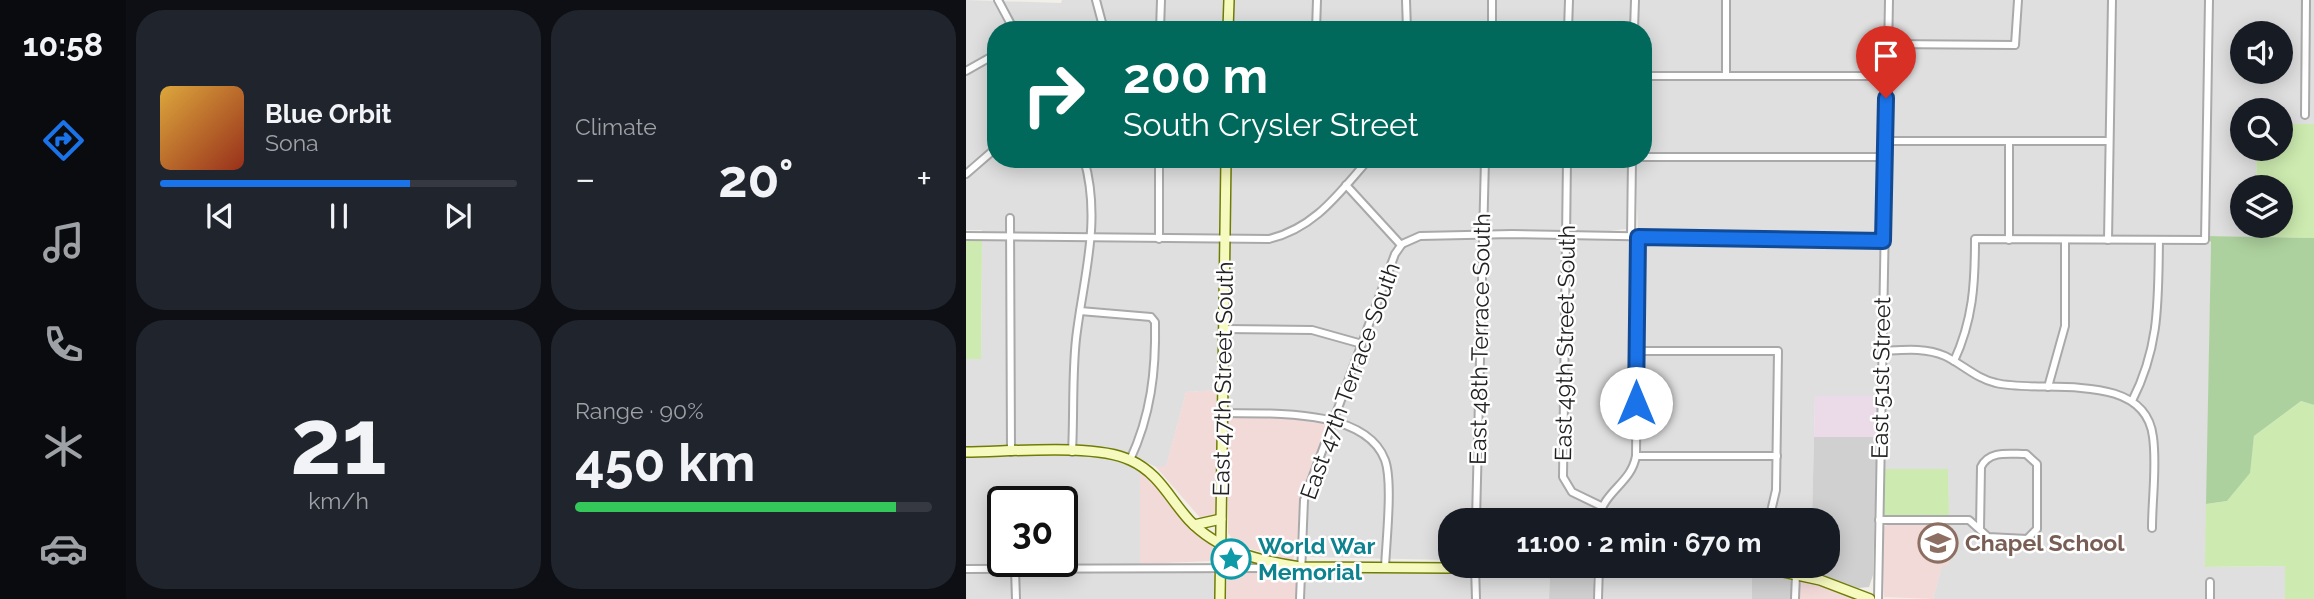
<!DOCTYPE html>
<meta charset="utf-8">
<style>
body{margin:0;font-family:Raleway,sans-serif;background:#20242c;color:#f1f3f6;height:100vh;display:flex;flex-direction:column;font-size:26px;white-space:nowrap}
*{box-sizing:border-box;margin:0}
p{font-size:23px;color:#9ea1a6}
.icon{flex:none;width:38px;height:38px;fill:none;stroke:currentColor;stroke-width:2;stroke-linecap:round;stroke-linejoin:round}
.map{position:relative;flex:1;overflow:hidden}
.details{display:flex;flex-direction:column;gap:10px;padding:10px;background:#0d0f14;width:840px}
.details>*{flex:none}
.top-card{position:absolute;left:21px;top:21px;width:665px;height:147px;border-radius:28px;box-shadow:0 4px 18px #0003;background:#00695c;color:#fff;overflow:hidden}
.tools{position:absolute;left:1264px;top:21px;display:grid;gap:14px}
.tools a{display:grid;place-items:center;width:63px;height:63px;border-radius:50%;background:#171b24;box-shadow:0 4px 18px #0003;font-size:35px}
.speed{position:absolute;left:21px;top:486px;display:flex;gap:14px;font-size:35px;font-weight:700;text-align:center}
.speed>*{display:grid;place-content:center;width:91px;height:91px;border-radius:50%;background:#171b24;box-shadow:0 4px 18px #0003;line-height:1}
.speed .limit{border:4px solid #111;border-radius:10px;background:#fff;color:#111}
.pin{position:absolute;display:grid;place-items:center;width:60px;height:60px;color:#fff;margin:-72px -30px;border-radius:50% 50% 50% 0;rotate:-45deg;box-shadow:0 0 7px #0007}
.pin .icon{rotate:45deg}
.me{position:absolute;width:77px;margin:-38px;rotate:0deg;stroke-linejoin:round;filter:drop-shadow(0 0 5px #0008)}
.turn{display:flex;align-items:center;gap:24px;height:147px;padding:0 21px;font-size:32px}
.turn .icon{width:91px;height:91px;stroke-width:2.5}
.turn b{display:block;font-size:49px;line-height:60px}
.big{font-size:52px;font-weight:700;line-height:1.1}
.details .card{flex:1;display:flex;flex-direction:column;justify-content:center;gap:10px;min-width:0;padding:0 24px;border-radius:28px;background:#20242c}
.details .dial{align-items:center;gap:0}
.dial b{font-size:91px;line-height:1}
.song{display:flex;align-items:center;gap:21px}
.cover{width:84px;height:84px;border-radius:10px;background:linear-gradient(135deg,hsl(40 70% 55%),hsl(10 70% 35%))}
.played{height:7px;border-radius:4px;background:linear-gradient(90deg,#1a73e8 70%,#363941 70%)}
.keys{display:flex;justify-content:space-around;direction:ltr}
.heat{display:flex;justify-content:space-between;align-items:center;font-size:38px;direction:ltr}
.charge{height:10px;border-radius:5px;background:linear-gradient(90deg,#34c759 90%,#363941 0)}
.details .tiles{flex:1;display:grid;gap:10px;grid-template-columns:repeat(2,1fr)}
.trip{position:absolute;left:472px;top:508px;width:402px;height:70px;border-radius:28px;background:#171b24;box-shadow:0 4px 18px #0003;font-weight:700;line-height:70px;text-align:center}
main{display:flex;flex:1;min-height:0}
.tab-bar{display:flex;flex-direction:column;width:126px;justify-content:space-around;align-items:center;background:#090b0e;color:#9ea1a6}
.tab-bar .icon{width:49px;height:49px}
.tab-bar .selected{color:#1a73e8}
.tab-bar b{font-size:32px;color:#f1f3f6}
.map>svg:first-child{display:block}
.residential{fill:#e0dfdf;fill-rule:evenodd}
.commercial{fill:#f2dad9}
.industrial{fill:#ebdbe8}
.religious{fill:#d0d0d0}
.grass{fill:#cdebb0}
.forest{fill:#add19e}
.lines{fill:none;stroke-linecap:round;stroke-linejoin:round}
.street-casing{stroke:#a9a9a9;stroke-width:10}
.secondary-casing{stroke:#707d05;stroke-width:12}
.street{stroke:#fff;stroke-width:6}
.secondary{stroke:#f7fabf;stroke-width:9}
.route-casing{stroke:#114b97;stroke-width:18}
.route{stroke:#1a73e8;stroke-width:12}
.labels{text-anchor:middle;stroke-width:5;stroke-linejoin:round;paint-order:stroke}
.street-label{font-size:23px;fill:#222;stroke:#fff}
.education-label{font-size:23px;font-weight:bold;fill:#785e54;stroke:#fff;text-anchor:start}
.culture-label{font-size:23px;font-weight:bold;fill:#0d838f;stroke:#fff;text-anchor:start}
</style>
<main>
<nav class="tab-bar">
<b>10:58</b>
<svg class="icon selected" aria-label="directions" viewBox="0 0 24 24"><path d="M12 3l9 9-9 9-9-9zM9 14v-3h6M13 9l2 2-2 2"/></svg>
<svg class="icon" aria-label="music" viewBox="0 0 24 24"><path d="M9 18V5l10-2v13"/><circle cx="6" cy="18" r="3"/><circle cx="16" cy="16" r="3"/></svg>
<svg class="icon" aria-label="phone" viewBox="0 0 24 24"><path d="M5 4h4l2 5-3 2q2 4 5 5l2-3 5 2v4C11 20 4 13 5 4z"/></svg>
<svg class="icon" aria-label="climate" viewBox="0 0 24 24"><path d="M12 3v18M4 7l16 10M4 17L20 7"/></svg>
<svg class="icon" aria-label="car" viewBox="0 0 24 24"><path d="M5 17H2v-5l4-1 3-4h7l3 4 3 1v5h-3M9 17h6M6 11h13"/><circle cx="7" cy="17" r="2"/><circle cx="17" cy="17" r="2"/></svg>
</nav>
<section class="details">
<div class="tiles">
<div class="card">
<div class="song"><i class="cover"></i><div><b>Blue Orbit</b><p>Sona</p></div></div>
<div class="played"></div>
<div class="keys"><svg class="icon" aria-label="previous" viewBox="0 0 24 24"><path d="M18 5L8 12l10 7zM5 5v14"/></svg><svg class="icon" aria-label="pause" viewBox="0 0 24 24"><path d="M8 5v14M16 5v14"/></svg><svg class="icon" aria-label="next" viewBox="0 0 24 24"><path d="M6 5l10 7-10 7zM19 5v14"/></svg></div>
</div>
<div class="card"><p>Climate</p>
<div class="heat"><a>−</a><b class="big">20°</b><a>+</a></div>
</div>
<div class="card dial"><b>21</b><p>km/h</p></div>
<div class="card"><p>Range · 90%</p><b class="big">450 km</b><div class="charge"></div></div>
</div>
</section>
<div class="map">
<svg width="1348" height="599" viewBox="0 0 1348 599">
<rect width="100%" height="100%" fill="#f2efe9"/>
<!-- residential -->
<g class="residential">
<path d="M0 0 95 3 96 0H259V30H30V159H258L256 390 220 392 200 467H190L157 451 133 448 0 447V359H15L16 230H0Z"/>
<path d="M267 0H666L665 30H267Z"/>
<path d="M672 0H919L911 396H849L846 520H636L640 501 633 500 629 520H485V560L336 557 341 499 372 418 345 412 264 411 261 407 265 159H662L660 229 635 232V238L668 240 672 231 669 159H677V30H672Z"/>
<path d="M925 0H1241L1237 243H1245L1240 567 1320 566 1319 599H967L976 565H983L982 469H917Z"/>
<path d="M1246 0H1348V124H1314V110H1276V149H1290L1291 187H1276V226H1291V237L1242 236ZM1276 33H1314V72H1276Z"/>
<path d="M0 455 135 456 174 469V564H0ZM37 502H96V562H37Z"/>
<path d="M0 571H242L250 576 249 599H0Z"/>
<path d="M342 571H584L583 599H337V577Z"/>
<path d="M641 571 786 572V599H635V577Z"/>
</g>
<!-- commercial -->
<g class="commercial">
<path d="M251 390 249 515 246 520 237 521 190 467 200 466 220 392Z"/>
<path d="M267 417 336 418 355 421 360 427 334 502 330 554 326 560 284 549 268 541 262 533 261 420Z"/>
<path d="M174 469 183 476 223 526 248 548 246 561 174 564Z"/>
<path d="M923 524H983V565L976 566 967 599 918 597 916 528Z"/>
<path d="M322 570 330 575V599H260L261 581 265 572Z"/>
<path d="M836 580 872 591 892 599H832L833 584Z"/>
</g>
<!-- industrial -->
<path class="industrial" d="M849 396H911V437H848Z"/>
<!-- religious -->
<g class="religious">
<path d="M848 437H911L907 575 903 587 892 588 822 565H863V520H846Z"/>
<path d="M584 571 627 573 629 599H583Z"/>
<path d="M786 572 822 576 827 585V599H786Z"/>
</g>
<!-- grass -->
<g class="grass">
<path d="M1314 124H1348V238L1291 237V226H1314V187H1291L1290 149H1314Z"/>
<path d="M0 239H16L15 359H0Z"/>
<path d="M1335 401 1348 405V599H1319V566L1239 567 1240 504 1261 501 1283 473 1288 436Z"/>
<path d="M917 469H982L983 516H918Z"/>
</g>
<!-- forest -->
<path class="forest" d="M1242 236 1348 238V405L1335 401 1288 436 1284 473 1261 501 1240 504 1245 243Z"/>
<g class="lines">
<!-- street casing -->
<g class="street-casing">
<g id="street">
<path d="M32 0 48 30"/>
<path d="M130 0 138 30"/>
<path d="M440 0 441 30"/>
<path d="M760 0V75"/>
<path d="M194 30 195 0"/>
<path d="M350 30 351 0"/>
<path d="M526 30V0"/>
<path d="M602 30 603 0"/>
<path d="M668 30 669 0"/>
<path d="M922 44 1049 45 1052 0"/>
<path d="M0 71 30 54"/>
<path d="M677 76H921"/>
<path d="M1339 115 1340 0"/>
<path d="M920 141H1143"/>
<path d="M1043 141V240"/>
<path d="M677 157H919"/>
<path d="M601 159 597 477 606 492 635 506"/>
<path d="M0 174 30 148"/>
<path d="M380 185 435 245"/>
<path d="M44 218 45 452"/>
<path d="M0 236 303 239C349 228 373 193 403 159"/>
<path d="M665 237 666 159"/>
<path d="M193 239V159"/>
<path d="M1142 240 1146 0"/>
<path d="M114 311 185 317 189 322C190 371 185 415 164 460"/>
<path d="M258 329 346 330 396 344"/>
<path d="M670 351H812L810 490 803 520"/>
<path d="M916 351C936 350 959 347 979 356 996 364 1011 379 1030 383 1076 394 1179 369 1187 437 1191 466 1186 498 1186 528"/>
<path d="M988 361C1007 320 1009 284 1009 239L1239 240 1243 0"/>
<path d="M1082 387 1099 326V240"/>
<path d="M1166 401C1194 346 1192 301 1193 240"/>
<path d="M256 413C302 414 399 407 419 460 427 482 420 542 419 568"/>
<path d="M106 452C108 415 106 376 110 339 117 278 136 221 118 159"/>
<path d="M670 456H811"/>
<path d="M510 520 519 159"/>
<path d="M632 520C638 490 665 484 670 456L672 237"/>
<path d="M913 520H1003L1022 537 1061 539 1071 529V464L1060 454C1043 454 1023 450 1015 467L1014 529"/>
<path d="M509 566 510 599"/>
<path d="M0 569 320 568"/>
<path d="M49 569 50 599"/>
<path d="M334 599 338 500 429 254 436 244 454 236 546 234 917 241"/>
<path d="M632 599 633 566"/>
<path d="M829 599 830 574"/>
<path d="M912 599 923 0"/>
<path d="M1244 599V582"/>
</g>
</g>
<!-- secondary casing -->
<g class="secondary-casing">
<g id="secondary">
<path d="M262 30 263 0"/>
<path d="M0 452C41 452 129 443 164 460 193 473 203 498 223 520 252 551 294 561 334 567L808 570 854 580 904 599"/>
<path d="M228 525 255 519"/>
<path d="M254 599 260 159"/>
</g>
</g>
<!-- street -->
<use href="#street" class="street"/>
<!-- secondary -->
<use href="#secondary" class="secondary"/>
</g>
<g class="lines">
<!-- route casing -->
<g class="route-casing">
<path id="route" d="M670 403 672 237 917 241 920 98"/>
</g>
<!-- route -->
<use href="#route" class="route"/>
</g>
<!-- icons -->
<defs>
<g id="school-ring" transform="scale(2.0125)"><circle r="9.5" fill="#fff" stroke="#8d6e63" stroke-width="1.5"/><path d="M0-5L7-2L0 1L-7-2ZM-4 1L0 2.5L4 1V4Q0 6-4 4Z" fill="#8d6e63"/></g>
<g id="sight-ring" transform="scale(2.0125)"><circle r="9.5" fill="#fff" stroke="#0f9aa8" stroke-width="1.5"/><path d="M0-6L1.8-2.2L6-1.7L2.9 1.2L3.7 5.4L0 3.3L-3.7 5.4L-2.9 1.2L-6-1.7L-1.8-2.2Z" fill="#0f9aa8"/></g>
</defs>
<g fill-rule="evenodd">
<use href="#school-ring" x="972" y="543"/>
<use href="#sight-ring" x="265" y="559"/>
</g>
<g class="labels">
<!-- street labels -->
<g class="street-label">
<text transform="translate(514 339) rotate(-89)" y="8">East 48th Terrace South</text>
<text transform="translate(599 343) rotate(-89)" y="8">East 49th Street South</text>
<text transform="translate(915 378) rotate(-89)" y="8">East 51st Street</text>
<text transform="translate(257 379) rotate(-89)" y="8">East 47th Street South</text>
<text transform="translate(384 381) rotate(-70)" y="8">East 47th Terrace South</text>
</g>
<!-- education labels -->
<g class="education-label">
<text x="999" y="551">Chapel School</text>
</g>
<!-- culture labels -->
<g class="culture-label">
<text x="292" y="554">World War<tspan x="292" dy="26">Memorial</tspan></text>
</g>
</g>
</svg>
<div class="tools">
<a><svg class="icon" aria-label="sound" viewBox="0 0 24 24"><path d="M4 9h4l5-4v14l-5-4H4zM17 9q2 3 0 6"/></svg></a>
<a><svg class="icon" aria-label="search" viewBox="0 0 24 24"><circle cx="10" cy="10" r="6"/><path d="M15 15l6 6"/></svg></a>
<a><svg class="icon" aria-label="layers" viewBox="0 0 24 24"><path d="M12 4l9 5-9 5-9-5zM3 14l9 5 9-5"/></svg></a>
</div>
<div class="speed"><div class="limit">30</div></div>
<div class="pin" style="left:920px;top:98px;background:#d93025"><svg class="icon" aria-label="arrive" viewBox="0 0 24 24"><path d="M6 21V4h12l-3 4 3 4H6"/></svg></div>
<svg class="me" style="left:670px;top:403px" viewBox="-20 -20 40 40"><circle r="19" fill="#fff"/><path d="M0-13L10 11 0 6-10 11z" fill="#1a73e8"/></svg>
<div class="trip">11:00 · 2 min · 670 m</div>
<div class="top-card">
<div class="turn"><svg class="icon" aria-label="right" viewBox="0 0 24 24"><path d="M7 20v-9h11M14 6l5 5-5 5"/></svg><div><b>200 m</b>South Crysler Street</div></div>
</div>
</div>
</main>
